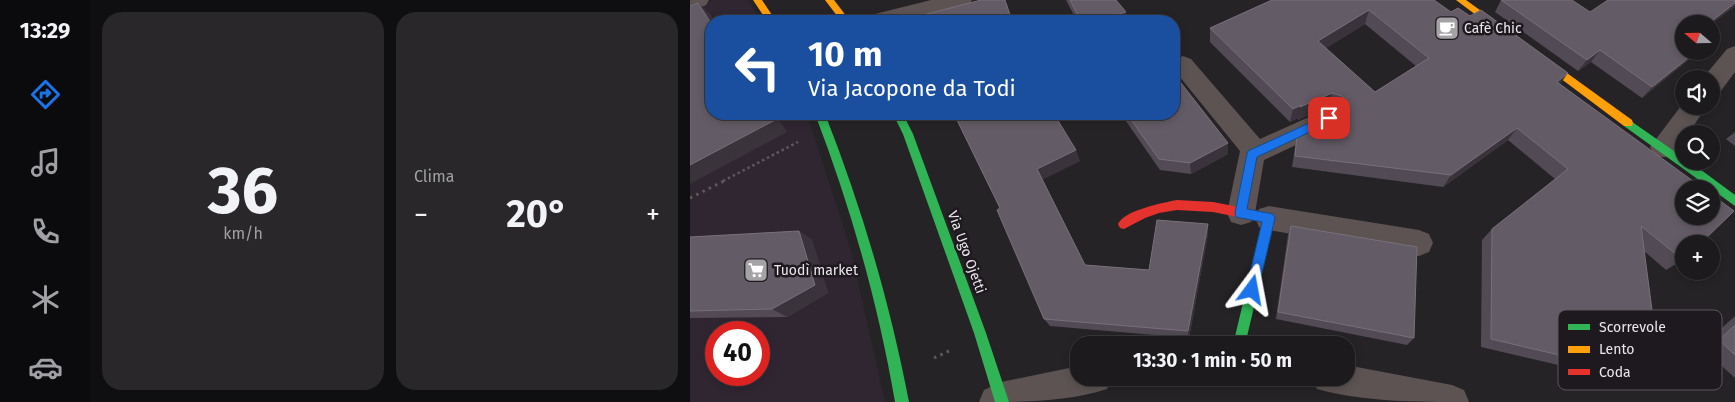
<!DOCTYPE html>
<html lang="it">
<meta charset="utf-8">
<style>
body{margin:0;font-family:"Fira Sans",sans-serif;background:#29272a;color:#f1f3f6;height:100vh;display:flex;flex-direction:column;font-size:19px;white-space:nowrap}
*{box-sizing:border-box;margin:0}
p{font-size:16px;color:#a0a1a4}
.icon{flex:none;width:28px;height:28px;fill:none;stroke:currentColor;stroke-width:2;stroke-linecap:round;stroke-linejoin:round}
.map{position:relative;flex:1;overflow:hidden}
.panel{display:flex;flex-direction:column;gap:12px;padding:12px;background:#0f0e10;width:600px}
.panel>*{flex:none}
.top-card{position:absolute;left:15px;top:15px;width:475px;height:105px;border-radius:20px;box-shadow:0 2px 8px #0003,0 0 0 1px #3a383b;background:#1a4fa0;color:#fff;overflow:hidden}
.needle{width:32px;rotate:290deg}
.fabs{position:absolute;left:985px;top:15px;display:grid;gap:10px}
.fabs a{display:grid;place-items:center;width:45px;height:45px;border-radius:50%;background:#1c1a1d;box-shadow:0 2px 8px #0003,0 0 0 1px #3a383b;font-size:25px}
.speed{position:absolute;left:15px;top:321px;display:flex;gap:10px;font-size:25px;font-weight:700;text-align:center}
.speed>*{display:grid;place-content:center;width:65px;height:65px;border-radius:50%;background:#1c1a1d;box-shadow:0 2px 8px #0003,0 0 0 1px #3a383b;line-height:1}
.speed .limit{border:8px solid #d22;background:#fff;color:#111}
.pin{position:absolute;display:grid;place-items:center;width:42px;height:42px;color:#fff;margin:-21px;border-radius:10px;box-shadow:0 2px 8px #0006}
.me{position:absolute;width:55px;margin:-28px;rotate:13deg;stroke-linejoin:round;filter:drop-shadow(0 0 4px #0008)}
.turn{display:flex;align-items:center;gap:18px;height:105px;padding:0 20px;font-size:22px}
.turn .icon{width:65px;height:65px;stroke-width:2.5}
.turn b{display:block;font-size:35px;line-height:42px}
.big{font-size:38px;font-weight:700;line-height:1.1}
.panel .tile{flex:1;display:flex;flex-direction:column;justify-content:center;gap:8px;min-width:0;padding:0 18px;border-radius:20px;background:#29272a}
.panel .dial{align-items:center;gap:0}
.dial b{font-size:65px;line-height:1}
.heat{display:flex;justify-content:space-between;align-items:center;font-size:28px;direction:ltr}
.panel .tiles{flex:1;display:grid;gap:12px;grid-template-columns:repeat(2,1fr)}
.trip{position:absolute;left:380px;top:336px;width:285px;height:50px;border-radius:20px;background:#1c1a1d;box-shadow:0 2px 8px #0003,0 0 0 1px #3a383b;font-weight:700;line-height:50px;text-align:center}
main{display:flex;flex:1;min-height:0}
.dock{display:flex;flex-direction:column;width:90px;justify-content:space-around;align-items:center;background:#0b0a0c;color:#a0a1a4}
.dock .icon{width:35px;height:35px}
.dock .on{color:#1a73e8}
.dock b{font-size:22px;color:#f1f3f6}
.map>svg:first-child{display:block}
.built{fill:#2f2631;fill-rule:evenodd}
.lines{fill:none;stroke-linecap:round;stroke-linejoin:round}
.path-far1{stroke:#60595a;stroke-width:2.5;stroke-dasharray:2.5 3;stroke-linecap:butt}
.path{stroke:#60595a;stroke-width:3;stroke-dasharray:2.5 4.5;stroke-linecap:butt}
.street{fill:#5c5352;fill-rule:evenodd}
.fast{fill:#30b455;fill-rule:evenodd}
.slow{fill:#ff9f0a;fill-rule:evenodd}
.jam{fill:#e5322d;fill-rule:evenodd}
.wall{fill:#524a54;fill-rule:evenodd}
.shaded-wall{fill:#3a333b}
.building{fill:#635b65;stroke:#78707a;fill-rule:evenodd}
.route{fill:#1a73e8;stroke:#114b97}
.labels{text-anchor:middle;stroke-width:5;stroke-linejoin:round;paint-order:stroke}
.poi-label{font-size:14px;fill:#eae6eb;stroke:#1e191f;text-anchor:start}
.street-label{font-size:14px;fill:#eae6eb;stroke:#1e191f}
.key{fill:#1e191f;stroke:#5b565c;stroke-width:1}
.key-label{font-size:14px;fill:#eae6eb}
</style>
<main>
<nav class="dock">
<b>13:29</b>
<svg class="icon on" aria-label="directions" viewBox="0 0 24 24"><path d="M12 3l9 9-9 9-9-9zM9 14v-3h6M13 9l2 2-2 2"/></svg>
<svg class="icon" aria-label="music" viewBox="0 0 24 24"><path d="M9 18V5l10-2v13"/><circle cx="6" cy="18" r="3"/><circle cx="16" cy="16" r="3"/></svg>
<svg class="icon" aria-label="phone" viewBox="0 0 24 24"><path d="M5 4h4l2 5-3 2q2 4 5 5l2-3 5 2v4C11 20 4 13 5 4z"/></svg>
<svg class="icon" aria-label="climate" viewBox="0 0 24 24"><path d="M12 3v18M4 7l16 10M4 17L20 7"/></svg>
<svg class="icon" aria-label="car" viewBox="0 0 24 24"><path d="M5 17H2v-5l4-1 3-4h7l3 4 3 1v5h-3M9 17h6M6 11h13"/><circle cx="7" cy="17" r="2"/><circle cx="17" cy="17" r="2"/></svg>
</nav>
<section class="panel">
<div class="tiles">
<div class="tile dial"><b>36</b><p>km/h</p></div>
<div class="tile"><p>Clima</p>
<div class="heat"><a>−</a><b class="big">20°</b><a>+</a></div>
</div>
</div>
</section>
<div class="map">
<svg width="1045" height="402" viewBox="0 0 1045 402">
<rect width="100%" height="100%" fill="#262327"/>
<!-- built -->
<path class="built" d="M23 0H58L71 21H21V114H117L161 251 195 402H0V10ZM26 332H69V375H26Z"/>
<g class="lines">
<!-- path-far1 -->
<path class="path-far1" d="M33 181 108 142"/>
<!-- path -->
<g class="path">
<path d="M0 198 36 180"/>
<path d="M244 358 261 350"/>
</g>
<!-- street -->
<g class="street">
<path d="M0 0H19L16 5 0 12Z"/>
<path d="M241 0H282L279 5 218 21H178L181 15Z"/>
<path d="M1045 46V72L1030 92 1021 94V79H1012L1037 49Z"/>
<path d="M493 56 501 59 570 139 639 108 648 111 652 118 648 125 574 160 565 213 561 222 551 225 541 222 537 213 550 151 485 71 484 60Z"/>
<path d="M994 102V106H1017L998 134H994C994 143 983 158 972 157 969 157 967 155 964 155L960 147Z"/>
<path d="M579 206 729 230 739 234 743 243 739 252 729 256 579 230 569 227 565 218 569 209Z"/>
<path d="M656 365 762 385 774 390 779 402C729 402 673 402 627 389L622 378H656Z"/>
<path d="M389 366V378H422L417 389C377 402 333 402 289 402L294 390 311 382Z"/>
</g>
<!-- fast -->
<g class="fast">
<path d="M125 114H135C172 208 200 303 219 402H205C188 303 161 208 125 114Z"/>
<path d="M203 114H213L223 134 296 333 319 402H305L284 333 213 134Z"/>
<path d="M938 119 994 158V161H999L1045 195V206L934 126 933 123 934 120Z"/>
<path d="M576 226 580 227 582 231 555 345H543L570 231 572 227Z"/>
</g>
<!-- slow -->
<g class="slow">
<path d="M63 0H72L86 21H77Z"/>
<path d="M135 0H144L160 21H151Z"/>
<path d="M766 0H776L942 120 943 123 942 126H934Z"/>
</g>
<!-- jam -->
<path class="jam" d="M487 200 523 202 579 213 583 214C586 220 583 229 580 235L576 236 572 235 570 231 572 222 523 212 487 210 469 213 455 218 434 229 430 228 428 224C435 210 472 203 487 200Z"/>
</g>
<!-- wall -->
<g class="wall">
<path d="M376 0H426L437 21H387Z"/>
<path d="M582 0 761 12 870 84 994 259 976 270 954 251 971 379 954 385 791 347 792 240 802 229 865 179 818 140 753 187 602 167 605 148 607 135 652 114 649 109 638 106 608 120V118L600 122 520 42V28ZM675 24 726 66 685 92 636 48Z"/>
<path d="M811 0 900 12 1045 6 1021 24 994 51H1009L952 98 901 62 888 71 805 12Z"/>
<path d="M264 114 390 161 352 179 395 265 459 270 518 224V234L499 338 360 326 354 319 310 208Z"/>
<path d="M431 114H484L538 154 501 174 470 170Z"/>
<path d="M1045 132V146L1036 139Z"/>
<path d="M601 226 724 338 717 345 586 319 598 235Z"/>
<path d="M109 231 122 240 138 293 97 317 0 318V237Z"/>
<path d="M1045 316V378L1011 347Z"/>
</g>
<!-- shaded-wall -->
<g class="shaded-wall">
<path d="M315 0 318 7 323 21H322Z"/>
<path d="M8 3 21 15 25 21H21V23Z"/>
<path d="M1045 3V6L1021 24H1018Z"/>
<path d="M679 10 675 24 625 55 628 41Z"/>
<path d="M436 12 437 21H406Z"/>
<path d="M910 50 901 62 888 71 897 60Z"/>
<path d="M1007 51H1009L952 98 962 87Z"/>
<path d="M878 73 868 87 867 82Z"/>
<path d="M642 93 638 106 608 120 610 107Z"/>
<path d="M611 105 608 118 600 122 603 109Z"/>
<path d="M80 114H85L97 132 0 184V165Z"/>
<path d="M827 128 818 140 753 187 761 175Z"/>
<path d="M538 143V154L501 174 500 163Z"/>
<path d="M386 150 390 161 352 180 347 169Z"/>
<path d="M518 224V234L499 338 498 331Z"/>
<path d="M109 231 122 240 138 293 97 317 82 309Z"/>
</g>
<!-- building -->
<g class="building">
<path d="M291 0H315L322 21H210Z"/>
<path d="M380 0H426L436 12 406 21H391Z"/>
<path d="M582 0H744L761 12 768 8 780 16 791 10 878 73 867 82 1014 189H994V216H1021V194L1044 211 1010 244H994V259L993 260 951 226 971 379 801 339 802 229 878 169 827 128 761 175 605 156 607 135 653 114 658 104 652 96 642 93 610 107 611 105 603 109 520 28ZM679 10 739 58 685 92 628 41Z"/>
<path d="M811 0H882L900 12 918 0H1045V3L1018 24H994V51H1007L962 87 910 50 897 60Z"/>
<path d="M8 3 21 23V114H80L85 120 0 165V6Z"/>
<path d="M484 74 538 143 500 163 469 159 437 114H484Z"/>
<path d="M264 114H364L386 150 347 169 395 265 459 270 467 220 518 224 498 331 354 319 307 210 310 208Z"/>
<path d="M601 226 727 247 724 338 588 312Z"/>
<path d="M109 231 125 285 82 309 0 311V237Z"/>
<path d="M1045 325V355L1029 340Z"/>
</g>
<!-- route -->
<path class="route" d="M639 114 643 115 644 118 643 121 567 157 557 209 583 214 585 218 568 290 567 295 562 296 558 295 556 290 572 222 546 217 545 213 557 154 558 151Z"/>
<!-- icons -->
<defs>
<g id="cafe-square" transform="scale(1.25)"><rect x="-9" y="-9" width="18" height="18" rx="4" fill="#a5a2a6" stroke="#1e191f"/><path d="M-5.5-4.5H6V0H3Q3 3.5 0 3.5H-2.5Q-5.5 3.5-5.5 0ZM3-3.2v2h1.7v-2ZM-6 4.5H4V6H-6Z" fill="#fff"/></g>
<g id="supermarket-square" transform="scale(1.25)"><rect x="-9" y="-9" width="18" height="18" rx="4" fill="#a5a2a6" stroke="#1e191f"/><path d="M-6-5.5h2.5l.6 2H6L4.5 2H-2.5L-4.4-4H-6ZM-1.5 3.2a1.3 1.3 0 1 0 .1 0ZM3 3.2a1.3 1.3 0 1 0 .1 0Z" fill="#fff"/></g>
</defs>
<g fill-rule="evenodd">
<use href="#cafe-square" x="757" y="28"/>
<use href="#supermarket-square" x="66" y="270"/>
</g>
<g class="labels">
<!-- poi labels -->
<g class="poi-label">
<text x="774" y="33">Cafè Chic</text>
<text x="84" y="275">Tuodì market</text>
</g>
<!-- street labels -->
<g class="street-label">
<text transform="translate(277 252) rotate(70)" y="5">Via Ugo Ojetti</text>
</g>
</g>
<!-- legend -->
<rect x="868" y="310" width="164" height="80" rx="8" class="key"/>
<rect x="878" y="324" width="22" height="6" fill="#30b455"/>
<rect x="878" y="346" width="22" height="7" fill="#ff9f0a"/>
<rect x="878" y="369" width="22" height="6" fill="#e5322d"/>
<g class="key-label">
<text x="909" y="332">Scorrevole</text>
<text x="909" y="354">Lento</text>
<text x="909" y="377">Coda</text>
</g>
</svg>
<div class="fabs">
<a><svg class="needle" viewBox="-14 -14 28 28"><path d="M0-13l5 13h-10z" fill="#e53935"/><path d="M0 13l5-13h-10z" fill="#a0a1a4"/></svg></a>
<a><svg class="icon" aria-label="sound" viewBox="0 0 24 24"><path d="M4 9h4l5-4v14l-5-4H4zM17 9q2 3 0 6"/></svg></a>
<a><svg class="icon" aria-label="search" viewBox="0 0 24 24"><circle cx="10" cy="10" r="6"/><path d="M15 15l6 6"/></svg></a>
<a><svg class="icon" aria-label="layers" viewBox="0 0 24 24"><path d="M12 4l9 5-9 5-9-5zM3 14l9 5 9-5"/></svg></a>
<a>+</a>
</div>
<div class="speed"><div class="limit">40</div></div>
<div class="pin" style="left:639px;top:118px;background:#d93025"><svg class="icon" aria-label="arrive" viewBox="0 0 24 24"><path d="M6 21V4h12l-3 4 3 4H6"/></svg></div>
<svg class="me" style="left:562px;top:290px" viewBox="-20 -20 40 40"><path d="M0-17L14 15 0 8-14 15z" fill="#1a73e8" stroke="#fff" stroke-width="4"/></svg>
<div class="trip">13:30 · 1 min · 50 m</div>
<div class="top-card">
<div class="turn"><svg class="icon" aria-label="left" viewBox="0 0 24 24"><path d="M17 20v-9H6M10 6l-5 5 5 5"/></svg><div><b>10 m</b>Via Jacopone da Todi</div></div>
</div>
</div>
</main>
